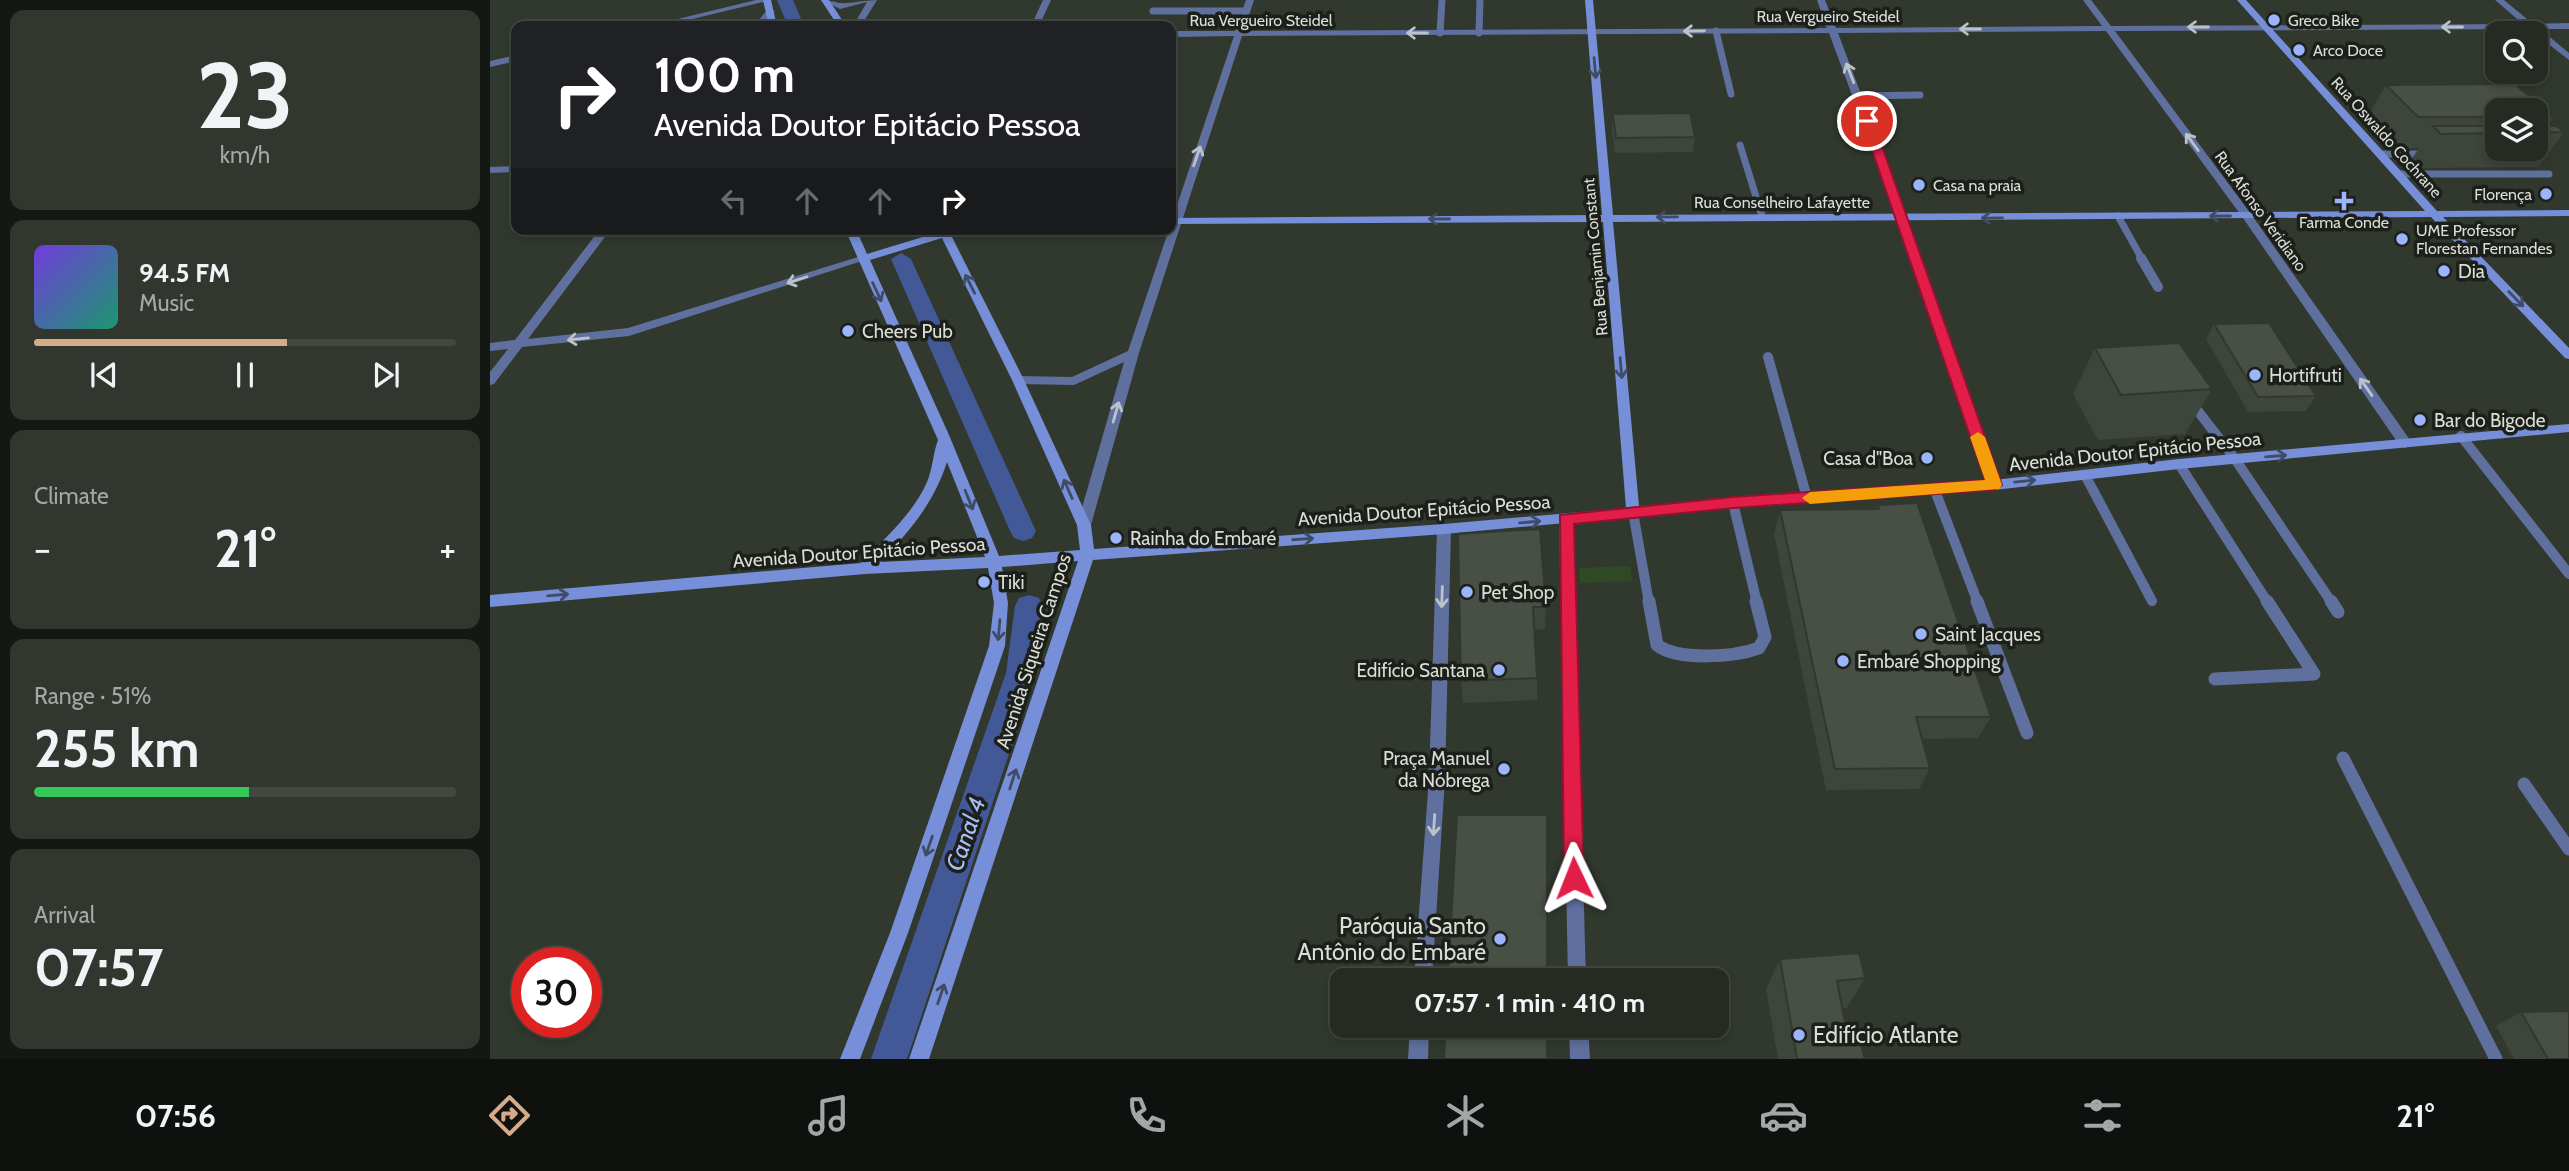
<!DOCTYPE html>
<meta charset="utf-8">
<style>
body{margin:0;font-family:Cabin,sans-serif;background:#31372f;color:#f1f3f6;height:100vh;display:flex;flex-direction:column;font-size:26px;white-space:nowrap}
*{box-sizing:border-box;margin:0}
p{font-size:23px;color:#a3a7a5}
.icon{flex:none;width:38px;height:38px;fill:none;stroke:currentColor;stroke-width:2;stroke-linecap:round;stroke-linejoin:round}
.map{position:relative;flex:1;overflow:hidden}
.details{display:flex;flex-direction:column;gap:10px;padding:10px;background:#141813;width:490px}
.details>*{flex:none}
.hud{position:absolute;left:21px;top:21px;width:665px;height:214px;border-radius:14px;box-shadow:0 4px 10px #0003,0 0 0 2px #424740;background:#202124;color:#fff;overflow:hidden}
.controls{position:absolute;left:1995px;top:21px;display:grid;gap:14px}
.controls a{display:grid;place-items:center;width:63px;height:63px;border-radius:14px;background:#252b22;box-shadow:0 4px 10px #0003,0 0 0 2px #424740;font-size:35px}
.speed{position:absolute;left:21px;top:947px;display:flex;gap:14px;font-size:35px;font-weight:700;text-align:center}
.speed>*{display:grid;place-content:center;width:91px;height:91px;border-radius:50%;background:#252b22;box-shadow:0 4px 10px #0003,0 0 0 2px #424740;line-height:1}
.speed .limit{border:10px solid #d22;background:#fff;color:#111}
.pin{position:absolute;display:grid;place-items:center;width:60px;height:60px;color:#fff;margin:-30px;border:4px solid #fff;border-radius:50%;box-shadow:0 2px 7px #0007}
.me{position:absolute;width:77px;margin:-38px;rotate:358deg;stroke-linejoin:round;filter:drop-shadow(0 0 5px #0008)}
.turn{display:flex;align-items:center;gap:24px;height:147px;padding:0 28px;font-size:32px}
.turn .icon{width:91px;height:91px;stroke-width:2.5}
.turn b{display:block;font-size:49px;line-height:60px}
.lanes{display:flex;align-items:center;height:66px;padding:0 28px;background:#0003;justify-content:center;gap:35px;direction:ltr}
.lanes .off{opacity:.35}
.big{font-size:52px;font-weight:700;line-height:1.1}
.details .tile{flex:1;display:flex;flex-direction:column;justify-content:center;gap:10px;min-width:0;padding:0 24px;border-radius:14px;background:#31372f}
.details .dial{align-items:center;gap:0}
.dial b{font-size:91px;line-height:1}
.song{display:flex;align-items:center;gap:21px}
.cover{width:84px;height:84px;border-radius:10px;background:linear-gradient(135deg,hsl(260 70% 55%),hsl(160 70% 35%))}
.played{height:7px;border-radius:4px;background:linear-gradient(90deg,#d6ab8b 60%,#424740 60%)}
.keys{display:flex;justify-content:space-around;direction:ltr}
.heat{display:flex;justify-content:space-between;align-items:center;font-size:38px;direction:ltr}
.charge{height:10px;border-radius:5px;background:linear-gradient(90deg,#34c759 51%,#424740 0)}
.trip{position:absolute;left:840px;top:968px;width:399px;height:70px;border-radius:14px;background:#252b22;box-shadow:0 4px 10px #0003,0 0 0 2px #424740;font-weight:700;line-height:70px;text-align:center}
.tab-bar{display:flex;height:112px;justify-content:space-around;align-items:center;background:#0f110e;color:#a3a7a5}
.tab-bar .icon{width:49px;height:49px}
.tab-bar .on{color:#d6ab8b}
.tab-bar b{font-size:32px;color:#f1f3f6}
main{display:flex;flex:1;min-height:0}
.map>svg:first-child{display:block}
.green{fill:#304b24}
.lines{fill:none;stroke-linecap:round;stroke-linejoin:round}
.canal{fill:#435897;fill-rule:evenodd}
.lane-far2{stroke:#60709e;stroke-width:7}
.lane-far1{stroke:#60709e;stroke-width:10}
.lane{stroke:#60709e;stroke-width:13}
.street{fill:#60709e;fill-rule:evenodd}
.secondary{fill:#768fd8;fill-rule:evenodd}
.wall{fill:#3e453b;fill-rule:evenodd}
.building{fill:#485045;stroke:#323830;stroke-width:2}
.oneway{stroke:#bbc2c9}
.oneway2{stroke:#404c66}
.route{fill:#e11d48;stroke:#92132f;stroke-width:2}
.slow{fill:#f59e0b}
.poi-dot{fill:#9bb5fd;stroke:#1c1f1a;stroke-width:2.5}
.labels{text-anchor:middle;stroke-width:7;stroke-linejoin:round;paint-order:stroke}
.far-street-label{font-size:16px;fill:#d9ded7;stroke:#1c1f1a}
.far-poi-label{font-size:16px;fill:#d9ded7;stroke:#1c1f1a;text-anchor:start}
.poi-label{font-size:19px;fill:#d9ded7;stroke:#1c1f1a;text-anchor:start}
.street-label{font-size:19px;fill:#d9ded7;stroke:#1c1f1a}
.near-poi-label{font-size:23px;fill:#d9ded7;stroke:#1c1f1a;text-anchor:end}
.near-water-label{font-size:24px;font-style:italic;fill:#a9bef4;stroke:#1c1f1a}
</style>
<main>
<section class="details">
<div class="tile dial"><b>23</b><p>km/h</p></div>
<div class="tile">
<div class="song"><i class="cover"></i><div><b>94.5 FM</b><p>Music</p></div></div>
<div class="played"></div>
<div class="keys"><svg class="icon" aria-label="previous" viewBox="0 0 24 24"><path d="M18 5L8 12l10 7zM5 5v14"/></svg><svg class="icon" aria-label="pause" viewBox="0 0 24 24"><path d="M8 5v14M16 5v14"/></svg><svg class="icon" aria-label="next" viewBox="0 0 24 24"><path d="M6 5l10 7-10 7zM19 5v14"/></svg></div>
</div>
<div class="tile"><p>Climate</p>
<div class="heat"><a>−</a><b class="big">21°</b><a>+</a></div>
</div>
<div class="tile"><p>Range · 51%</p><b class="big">255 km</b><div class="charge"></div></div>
<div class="tile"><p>Arrival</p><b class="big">07:57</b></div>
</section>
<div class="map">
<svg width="2079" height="1059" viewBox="0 0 2079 1059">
<rect width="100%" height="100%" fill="#31392e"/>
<!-- green -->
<path class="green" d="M1140 566 1142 581 1090 583 1089 568Z"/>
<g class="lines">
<!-- canal -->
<g class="canal">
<path d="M287 0H303L314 26H298Z"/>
<path d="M411 253 421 259 546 531 542 538 533 541 524 538 520 531 401 259Z"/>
<path d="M539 595 549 598 553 606 546 673 417 1059H381L516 673 525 606 529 598Z"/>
</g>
<!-- lane-far2 -->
<g class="lane-far2">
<path d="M663 11H756"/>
<path d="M1226 31 1241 94"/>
<path d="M950 33 952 0"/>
<path d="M989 33 990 0"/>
<path d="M1369 96 1430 95"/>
<path d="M1250 145 1272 216"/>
<path d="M1891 154H1937"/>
<path d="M1908 174H2059"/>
<path d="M1628 216 1652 259"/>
</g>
<!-- lane-far1 -->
<g class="lane-far1">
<path d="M1651 258 1668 287"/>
<path d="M1278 357 1317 498"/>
<path d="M1701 402 1745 459 1842 603"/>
<path d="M1971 436 2079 574"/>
<path d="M1689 464 1778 603"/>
<path d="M1595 475 1662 601"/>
<path d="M1444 488 1488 603"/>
<path d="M1243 503 1267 603"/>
<path d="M1143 512 1159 603"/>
</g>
<!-- lane -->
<g class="lane">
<path d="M1159 601 1167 645C1188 661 1245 657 1269 648L1275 637 1266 601"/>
<path d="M1487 601 1537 733"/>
<path d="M1841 601 1848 612"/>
<path d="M1725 679 1824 674 1777 601"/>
<path d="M1853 758 2006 1059"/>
<path d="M2034 784 2079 849"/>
</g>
<!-- street -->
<g class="street">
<path d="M266 0H281L173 26H159Z"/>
<path d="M332 0C339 0 343 2 350 3 356 4 378 0 387 0L371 26H363L377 2 350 9Z"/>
<path d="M553 0H561L549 26H541Z"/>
<path d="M756 0H764L754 31 1337 28 1327 0H1335L1346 28 1612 26 1593 0H1601L1621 26 2033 24 2005 0H2014L2043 24 2079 23V29H2050L2079 53V60L2039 29 1625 31 1761 214 1920 440 1922 443 1915 448 1910 446 1753 218 1616 31 1348 33 1418 219 1511 485 1504 490 1497 485 1408 219 1339 33 752 36 649 353 601 525 594 530 587 525 634 362 584 385 528 384 522 380 528 376 582 377 638 351 679 229H681V223L744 36 681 37V31H745Z"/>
<path d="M278 9 285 11 272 26H264Z"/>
<path d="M26 55V61L0 67V61Z"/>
<path d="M26 166V172L0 173V167Z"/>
<path d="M110 229H121L38 339 138 328 368 257H376L378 259 139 336 32 347 4 384 0 385V372L18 349 0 351V343L25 340Z"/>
<path d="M1076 514 1083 519 1096 980H1078L1069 519Z"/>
<path d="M954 524 961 529 955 778 942 980H924L939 778 947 529Z"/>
<path d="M920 1026H939L938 1059H918Z"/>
<path d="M1079 1026H1098L1100 1059H1080Z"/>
</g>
<!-- secondary -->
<g class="secondary">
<path d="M273 0H281L287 26H279Z"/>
<path d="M331 0H339L356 26H348Z"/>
<path d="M1095 0H1103L1123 215 1935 211 1747 0H1756L1947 211 2079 210V216L1953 217 2079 348V359L2075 358 1941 217 1123 222 1149 506 1504 480 1689 459 2079 424V432L1689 469 1504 490 1243 508 954 534 603 560 439 1059H419L588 561 512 567 518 603 515 646 418 933 370 1059H350L400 933 499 646 504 603 498 568 375 574 0 607V595L371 563C395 538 423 514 437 482 443 468 443 453 448 440L355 229H366L377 254 449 232 448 229H474L461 235 534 380 601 525 604 549 954 524 1136 508 1113 222 681 224V218L1112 215ZM452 238 522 380 587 525 590 550 509 556 459 435 380 260ZM457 462 495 557 390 562C419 532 444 503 457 462Z"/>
</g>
</g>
<!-- wall -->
<g class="wall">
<path d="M2025 84 2064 117 2057 126H2066L2074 132 2048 167 1928 168 1921 160 1929 148H1909L1878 116 1896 85ZM2007 110H2046V149H2007Z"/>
<path d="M1123 114 1205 137 1203 152 1125 153 1122 129Z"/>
<path d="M1724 324 1826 396 1816 411 1758 412 1716 339Z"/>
<path d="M1605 348 1722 389 1695 434 1608 440 1583 394Z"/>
<path d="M1388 505 1501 717 1488 738 1432 739 1440 768 1429 789 1336 790 1284 534 1290 510 1387 509Z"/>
<path d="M968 534 1056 607 1055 629 1045 630 1047 678V700L973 703 971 681Z"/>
<path d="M1290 959 1375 978 1357 1008H1352L1359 1044 1375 1059H1288L1276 989Z"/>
<path d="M2031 1012 2079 1059H2024L2006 1026Z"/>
</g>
<!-- building -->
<g class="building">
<path d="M2025 84 2064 117H2046V110H2007V117H1928L1896 85Z"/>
<path d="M1200 113 1205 137 1126 138 1123 114Z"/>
<path d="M1943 126H2007V133L1951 134Z"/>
<path d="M2046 126H2066L2074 132 2046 133Z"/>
<path d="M1779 323 1826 396 1768 397 1724 324Z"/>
<path d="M1689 343 1722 389 1631 395 1605 348Z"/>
<path d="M1427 503 1501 717H1426L1440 768 1345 769 1290 510 1389 509 1388 505Z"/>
<path d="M1050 529 1056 607H1043L1047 678 971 681 968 534Z"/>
<path d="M967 815H1057V980H958Z"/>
<path d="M1369 953 1375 978 1347 981 1359 1044H1371L1375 1059H1307L1290 959Z"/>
<path d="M2079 1011V1059H2058L2031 1012Z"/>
<path d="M956 1026H1057V1059H954Z"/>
</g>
<!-- one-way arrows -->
<defs><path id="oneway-shaft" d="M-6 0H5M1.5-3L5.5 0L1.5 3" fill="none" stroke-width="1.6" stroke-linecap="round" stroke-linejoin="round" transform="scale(1.75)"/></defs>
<g class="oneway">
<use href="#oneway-shaft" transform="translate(1708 27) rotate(180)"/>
<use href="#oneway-shaft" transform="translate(1962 27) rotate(180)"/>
<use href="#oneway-shaft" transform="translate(1480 29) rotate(180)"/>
<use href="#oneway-shaft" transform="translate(1204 31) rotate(179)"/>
<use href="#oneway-shaft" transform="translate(927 33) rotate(180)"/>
<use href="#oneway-shaft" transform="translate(1360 73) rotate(-111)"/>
<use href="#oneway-shaft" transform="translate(1702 142) rotate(-126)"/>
<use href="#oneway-shaft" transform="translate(707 156) rotate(-71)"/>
<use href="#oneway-shaft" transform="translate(307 280) rotate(162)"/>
<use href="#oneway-shaft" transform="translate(88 339) rotate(174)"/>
<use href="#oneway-shaft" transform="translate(1876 387) rotate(-125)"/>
<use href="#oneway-shaft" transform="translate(626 412) rotate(-74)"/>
<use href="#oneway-shaft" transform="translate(952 597) rotate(92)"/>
<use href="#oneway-shaft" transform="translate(944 825) rotate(94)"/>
</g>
<g class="oneway2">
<use href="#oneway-shaft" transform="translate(1105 68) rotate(85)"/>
<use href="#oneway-shaft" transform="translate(1730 216) rotate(-180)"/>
<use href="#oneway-shaft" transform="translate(1177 217) rotate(179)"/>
<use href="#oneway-shaft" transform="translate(1502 218) rotate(179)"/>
<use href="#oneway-shaft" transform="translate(949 219) rotate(180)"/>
<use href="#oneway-shaft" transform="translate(480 284) rotate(-117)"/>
<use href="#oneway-shaft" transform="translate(387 292) rotate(65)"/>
<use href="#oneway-shaft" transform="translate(2026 299) rotate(46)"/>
<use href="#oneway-shaft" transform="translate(1131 368) rotate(85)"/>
<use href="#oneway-shaft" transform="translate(1786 456) rotate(-5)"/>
<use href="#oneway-shaft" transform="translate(1535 481) rotate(-6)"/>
<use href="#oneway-shaft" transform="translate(578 489) rotate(-114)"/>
<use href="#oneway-shaft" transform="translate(479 500) rotate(68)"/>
<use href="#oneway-shaft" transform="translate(1040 522) rotate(-5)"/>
<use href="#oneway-shaft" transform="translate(813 539) rotate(-4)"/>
<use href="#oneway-shaft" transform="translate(68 595) rotate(-5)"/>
<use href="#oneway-shaft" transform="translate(509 630) rotate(95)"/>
<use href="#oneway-shaft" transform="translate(523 779) rotate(-72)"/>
<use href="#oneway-shaft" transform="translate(439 846) rotate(109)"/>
<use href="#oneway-shaft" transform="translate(451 994) rotate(-71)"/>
</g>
<!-- route -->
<path class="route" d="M1377 117 1383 121 1512 485 1504 490 1243 508 1084 524 1094 878 1091 884 1084 887 1076 884 1074 878 1070 515 1243 497 1495 480 1372 121Z"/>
<!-- slow -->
<path class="slow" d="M1488 432 1495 437 1512 485 1509 489 1320 504 1312 498 1320 492 1495 480 1480 437Z"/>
<!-- markers -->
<g class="poi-dot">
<circle cx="1784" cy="20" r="7"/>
<circle cx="1809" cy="50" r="7"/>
<circle cx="1429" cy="185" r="7"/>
<circle cx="2056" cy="194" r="7"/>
<path d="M1850.5 190.5h7v7h7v7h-7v7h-7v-7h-7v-7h7z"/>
<circle cx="1912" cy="239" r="7"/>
<circle cx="1954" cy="271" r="7"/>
<circle cx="358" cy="331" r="7"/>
<circle cx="1765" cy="375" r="7"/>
<circle cx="1930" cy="420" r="7"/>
<circle cx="1437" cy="458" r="7"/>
<circle cx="626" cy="538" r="7"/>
<circle cx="494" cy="582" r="7"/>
<circle cx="977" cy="592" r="7"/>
<circle cx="1431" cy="634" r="7"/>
<circle cx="1353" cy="661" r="7"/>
<circle cx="1009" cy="670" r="7"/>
<circle cx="1014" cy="769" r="7"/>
<circle cx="1010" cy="939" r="7"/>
<circle cx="1309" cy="1035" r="7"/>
</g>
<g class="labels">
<!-- far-street labels -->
<g class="far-street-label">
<text x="1338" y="22">Rua Vergueiro Steidel</text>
<text x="771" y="26">Rua Vergueiro Steidel</text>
<text transform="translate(1897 137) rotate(48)" y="6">Rua Oswaldo Cochrane</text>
<text x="1292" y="208">Rua Conselheiro Lafayette</text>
<text transform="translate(1771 211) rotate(54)" y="6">Rua Afonso Veridiano</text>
<text transform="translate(1105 257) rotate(-95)" y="6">Rua Benjamin Constant</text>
</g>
<!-- far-poi labels -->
<g class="far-poi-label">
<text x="1798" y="26">Greco Bike</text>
<text x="1823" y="56">Arco Doce</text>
<text x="1443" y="191">Casa na praia</text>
<text x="2042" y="200" text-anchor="end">Florença</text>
<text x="1854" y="228" text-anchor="middle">Farma Conde</text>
<text x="1926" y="236">UME Professor<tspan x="1926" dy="18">Florestan Fernandes</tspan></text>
</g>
<!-- poi labels -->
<g class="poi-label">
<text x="1968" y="278">Dia</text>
<text x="372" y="338">Cheers Pub</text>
<text x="1779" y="382">Hortifruti</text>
<text x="1944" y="427">Bar do Bigode</text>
<text x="1423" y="465" text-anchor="end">Casa d"Boa</text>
<text x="640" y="545">Rainha do Embaré</text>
<text x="508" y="589">Tiki</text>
<text x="991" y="599">Pet Shop</text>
<text x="1445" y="641">Saint Jacques</text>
<text x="1367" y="668">Embaré Shopping</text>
<text x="995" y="677" text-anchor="end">Edifício Santana</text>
<text x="1000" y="765" text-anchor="end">Praça Manuel<tspan x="1000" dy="22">da Nóbrega</tspan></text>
</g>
<!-- street labels -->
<g class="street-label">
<text transform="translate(1645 451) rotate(-6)" y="7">Avenida Doutor Epitácio Pessoa</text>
<text transform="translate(934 510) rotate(-4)" y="7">Avenida Doutor Epitácio Pessoa</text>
<text transform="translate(369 552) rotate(-4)" y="7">Avenida Doutor Epitácio Pessoa</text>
<text transform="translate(543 651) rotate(-72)" y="7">Avenida Siqueira Campos</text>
</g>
<!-- near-poi labels -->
<g class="near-poi-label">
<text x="996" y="934">Paróquia Santo<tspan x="996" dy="26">Antônio do Embaré</tspan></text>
<text x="1323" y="1043" text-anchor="start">Edifício Atlante</text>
</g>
<!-- near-water labels -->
<g class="near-water-label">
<text transform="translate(476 834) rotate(-71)" y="8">Canal 4</text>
</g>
</g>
</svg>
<div class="controls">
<a><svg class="icon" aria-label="search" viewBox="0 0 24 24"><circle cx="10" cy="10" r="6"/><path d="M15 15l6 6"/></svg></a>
<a><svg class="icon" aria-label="layers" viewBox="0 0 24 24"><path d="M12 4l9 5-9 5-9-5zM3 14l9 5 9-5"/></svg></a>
</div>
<div class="speed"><div class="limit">30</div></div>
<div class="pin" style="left:1377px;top:121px;background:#d93025"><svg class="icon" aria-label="arrive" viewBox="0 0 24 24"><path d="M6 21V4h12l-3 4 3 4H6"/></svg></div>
<svg class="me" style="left:1084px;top:878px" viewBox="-20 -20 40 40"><path d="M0-17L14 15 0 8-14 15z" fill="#e11d48" stroke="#fff" stroke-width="4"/></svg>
<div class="trip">07:57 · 1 min · 410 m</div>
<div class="hud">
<div class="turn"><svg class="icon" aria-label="right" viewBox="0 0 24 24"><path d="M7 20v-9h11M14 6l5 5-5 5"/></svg><div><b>100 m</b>Avenida Doutor Epitácio Pessoa</div></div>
<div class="lanes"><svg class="icon off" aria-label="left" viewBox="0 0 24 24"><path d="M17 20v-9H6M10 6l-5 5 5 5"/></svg><svg class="icon off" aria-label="ahead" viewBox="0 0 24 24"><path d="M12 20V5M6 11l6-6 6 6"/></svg><svg class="icon off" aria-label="ahead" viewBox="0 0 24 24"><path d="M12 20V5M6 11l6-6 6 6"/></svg><svg class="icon" aria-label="right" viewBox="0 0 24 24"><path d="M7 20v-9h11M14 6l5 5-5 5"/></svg></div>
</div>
</div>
</main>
<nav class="tab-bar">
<b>07:56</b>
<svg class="icon on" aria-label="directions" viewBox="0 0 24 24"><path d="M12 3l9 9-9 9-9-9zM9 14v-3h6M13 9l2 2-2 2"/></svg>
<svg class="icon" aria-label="music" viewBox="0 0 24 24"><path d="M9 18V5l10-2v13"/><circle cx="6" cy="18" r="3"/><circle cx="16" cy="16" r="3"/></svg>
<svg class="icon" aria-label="phone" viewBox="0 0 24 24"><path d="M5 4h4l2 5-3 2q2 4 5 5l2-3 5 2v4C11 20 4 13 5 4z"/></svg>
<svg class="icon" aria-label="climate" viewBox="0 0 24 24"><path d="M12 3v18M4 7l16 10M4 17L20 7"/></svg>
<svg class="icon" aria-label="car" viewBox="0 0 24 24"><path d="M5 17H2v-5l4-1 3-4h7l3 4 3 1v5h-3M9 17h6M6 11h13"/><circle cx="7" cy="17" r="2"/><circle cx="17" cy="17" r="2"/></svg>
<svg class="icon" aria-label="filters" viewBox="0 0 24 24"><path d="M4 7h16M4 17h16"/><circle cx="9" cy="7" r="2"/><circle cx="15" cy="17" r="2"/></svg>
<b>21°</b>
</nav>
